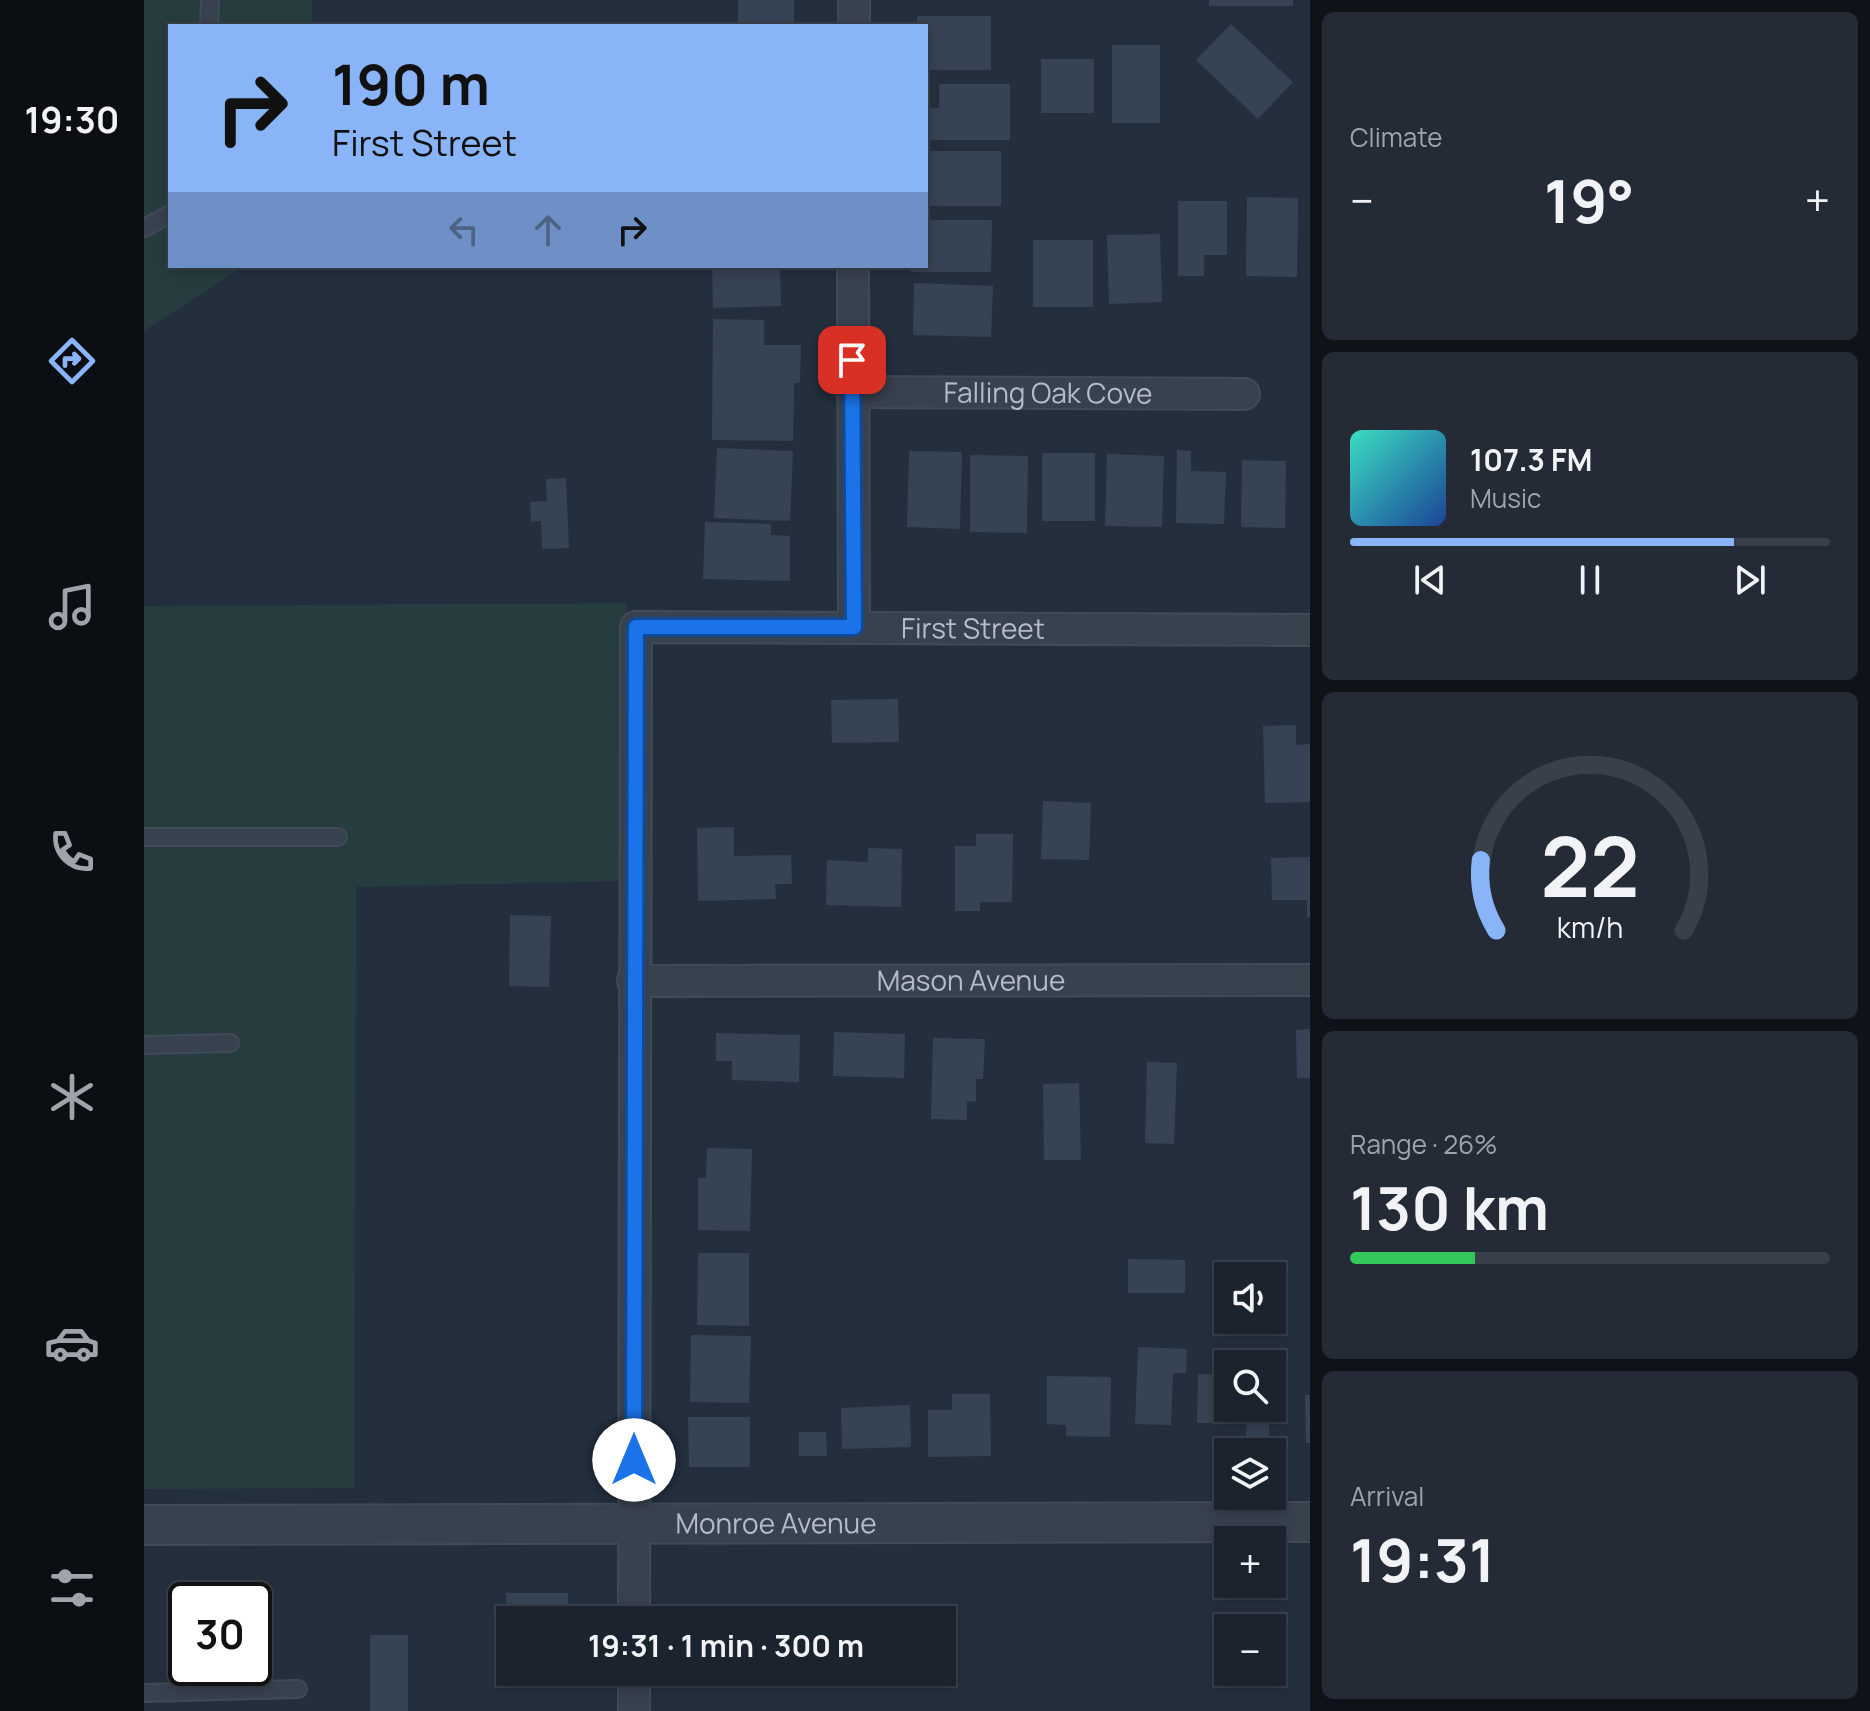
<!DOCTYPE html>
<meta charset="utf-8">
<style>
body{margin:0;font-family:Manrope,sans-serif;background:#242b36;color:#f1f3f6;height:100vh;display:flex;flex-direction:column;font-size:30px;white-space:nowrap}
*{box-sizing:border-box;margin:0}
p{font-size:26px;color:#a0a4aa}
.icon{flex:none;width:44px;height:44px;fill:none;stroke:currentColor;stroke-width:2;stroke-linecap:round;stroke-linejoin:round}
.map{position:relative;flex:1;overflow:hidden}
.details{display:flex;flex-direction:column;gap:12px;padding:12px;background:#0f1319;width:560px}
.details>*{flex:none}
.top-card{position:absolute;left:24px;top:24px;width:760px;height:244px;border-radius:0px;box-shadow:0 4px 12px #0003,0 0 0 2px #39404a;background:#8ab4f8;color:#111;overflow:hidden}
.controls{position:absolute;left:1070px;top:1262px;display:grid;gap:16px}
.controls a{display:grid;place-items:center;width:72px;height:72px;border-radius:0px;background:#1b232e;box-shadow:0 4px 12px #0003,0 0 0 2px #39404a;font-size:40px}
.speed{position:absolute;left:24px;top:1582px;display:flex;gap:16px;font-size:40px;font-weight:700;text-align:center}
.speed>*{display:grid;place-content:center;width:104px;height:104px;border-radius:50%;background:#1b232e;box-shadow:0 4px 12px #0003,0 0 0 2px #39404a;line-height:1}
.speed .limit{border:4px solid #111;border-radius:12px;background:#fff;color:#111}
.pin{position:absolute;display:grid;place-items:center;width:68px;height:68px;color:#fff;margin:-34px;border-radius:16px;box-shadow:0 4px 12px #0006}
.me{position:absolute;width:88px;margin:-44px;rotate:0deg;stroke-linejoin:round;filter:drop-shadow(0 0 6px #0008)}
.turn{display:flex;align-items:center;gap:28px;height:168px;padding:0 32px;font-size:36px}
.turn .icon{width:104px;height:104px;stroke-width:2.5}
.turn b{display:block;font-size:56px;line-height:68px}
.lanes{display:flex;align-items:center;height:76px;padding:0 32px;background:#0003;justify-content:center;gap:40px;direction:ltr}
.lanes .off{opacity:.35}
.big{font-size:60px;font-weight:700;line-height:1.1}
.details .card{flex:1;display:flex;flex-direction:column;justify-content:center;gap:12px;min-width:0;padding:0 28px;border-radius:12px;background:#242b36}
.details .dial{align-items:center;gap:0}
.dial svg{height:208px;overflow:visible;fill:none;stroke:#39404a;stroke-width:7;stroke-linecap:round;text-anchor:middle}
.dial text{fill:#f1f3f6;stroke:none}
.song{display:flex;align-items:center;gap:24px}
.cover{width:96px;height:96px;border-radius:12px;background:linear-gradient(135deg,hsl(170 70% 55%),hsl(220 70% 35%))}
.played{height:8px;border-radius:4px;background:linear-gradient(90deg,#8ab4f8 80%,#39404a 80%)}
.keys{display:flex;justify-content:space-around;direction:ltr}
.heat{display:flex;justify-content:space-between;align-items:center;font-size:44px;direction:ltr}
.charge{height:12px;border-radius:6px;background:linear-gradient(90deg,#34c759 26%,#39404a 0)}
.trip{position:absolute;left:352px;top:1606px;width:460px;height:80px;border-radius:0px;background:#1b232e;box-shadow:0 4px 12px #0003,0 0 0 2px #39404a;font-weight:700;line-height:80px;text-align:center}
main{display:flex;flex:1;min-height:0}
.tab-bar{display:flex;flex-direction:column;width:144px;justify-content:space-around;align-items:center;background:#0b0e12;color:#a0a4aa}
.tab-bar .icon{width:56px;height:56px}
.tab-bar .active{color:#8ab4f8}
.tab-bar b{font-size:36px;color:#f1f3f6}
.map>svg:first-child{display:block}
.green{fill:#263c3f}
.building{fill:#364354}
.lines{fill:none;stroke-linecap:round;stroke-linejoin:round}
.service-casing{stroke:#414a57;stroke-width:20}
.minor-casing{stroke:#414a57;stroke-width:34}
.tertiary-casing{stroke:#414a57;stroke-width:42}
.service{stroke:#38414e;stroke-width:16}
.minor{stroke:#38414e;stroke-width:30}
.tertiary{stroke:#38414e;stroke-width:38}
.route-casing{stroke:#114b97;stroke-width:20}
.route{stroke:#1a73e8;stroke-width:14}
.labels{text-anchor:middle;stroke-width:8;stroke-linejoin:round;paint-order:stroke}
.street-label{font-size:28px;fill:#b4bcc9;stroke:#1d2633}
</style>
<main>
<nav class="tab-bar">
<b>19:30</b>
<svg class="icon active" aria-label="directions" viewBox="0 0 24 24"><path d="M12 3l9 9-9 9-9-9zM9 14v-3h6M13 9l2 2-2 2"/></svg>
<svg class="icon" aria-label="music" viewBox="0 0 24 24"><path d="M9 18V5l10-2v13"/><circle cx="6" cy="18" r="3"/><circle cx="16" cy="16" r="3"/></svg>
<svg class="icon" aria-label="phone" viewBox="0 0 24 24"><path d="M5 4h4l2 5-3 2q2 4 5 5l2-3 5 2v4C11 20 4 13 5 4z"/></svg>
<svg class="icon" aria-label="climate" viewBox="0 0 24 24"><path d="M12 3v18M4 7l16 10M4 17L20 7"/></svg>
<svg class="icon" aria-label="car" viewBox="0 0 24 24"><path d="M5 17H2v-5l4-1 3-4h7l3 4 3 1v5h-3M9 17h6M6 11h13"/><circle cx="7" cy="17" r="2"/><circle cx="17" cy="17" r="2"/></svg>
<svg class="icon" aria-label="filters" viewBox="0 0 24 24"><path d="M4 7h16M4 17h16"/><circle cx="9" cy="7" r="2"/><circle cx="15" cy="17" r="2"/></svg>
</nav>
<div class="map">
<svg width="1166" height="1711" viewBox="0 0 1166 1711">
<rect width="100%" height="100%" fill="#242f3e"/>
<!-- green -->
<g class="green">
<path d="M0 0H168V26H26V266H100L0 331Z"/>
<path d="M483 603 482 881 212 887 210 1488 0 1489V606Z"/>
</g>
<!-- building -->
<g class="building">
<rect x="594" y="0" width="56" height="26"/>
<rect x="1065" y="0" width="84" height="6"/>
<path d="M773 16H847V70H782V26H773Z"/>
<path d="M1087 24 1149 82 1114 119 1052 60Z"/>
<rect x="968" y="45" width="48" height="78"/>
<rect x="897" y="59" width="53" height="54"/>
<path d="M795 84H866V140H782V108H795Z"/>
<rect x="782" y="151" width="75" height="55"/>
<path d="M1103 197 1154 198 1153 277 1102 276Z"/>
<path d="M1034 201H1083V255H1060V276H1034Z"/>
<path d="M782 220H848L847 272H767V266H782Z"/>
<path d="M1016 234 1018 302 965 304 963 235Z"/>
<rect x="889" y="240" width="60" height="67"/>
<path d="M568 266H636L637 306 569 308Z"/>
<path d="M770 283 849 286 847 337 769 335Z"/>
<path d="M569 319 620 320V345H657L656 383H650L649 441 568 440Z"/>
<path d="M573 448 649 451 646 521 570 518Z"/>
<path d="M1033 450 1047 451V471L1082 472 1080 524 1032 523Z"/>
<path d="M765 451 818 452 816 529 763 527Z"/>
<rect x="898" y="453" width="53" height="68"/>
<path d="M963 454 1020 456 1018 527 961 526Z"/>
<path d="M826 455 884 456 883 533 826 532Z"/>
<path d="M1098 460 1142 461 1141 528 1097 527Z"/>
<path d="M422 478 425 548 398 549 397 521 387 522 386 502 403 501 402 479Z"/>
<path d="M561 522 627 524V535L646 536V581L559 579Z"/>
<path d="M754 699 755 742 688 743 687 700Z"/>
<path d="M1152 725V745L1166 744V802L1121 803 1119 726Z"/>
<path d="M899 801 947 803 945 860 897 859Z"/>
<path d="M590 827V856L647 855 648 884H631L632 899 554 901 553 828Z"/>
<path d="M832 834H869L868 902H836V911H811V846H832Z"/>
<path d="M724 848 758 849 757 907 682 905 683 860 724 862Z"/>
<path d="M1166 857V917H1163V900H1128L1127 858Z"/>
<path d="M366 915 407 916 405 987 365 986Z"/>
<path d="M1166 1029V1078H1153L1152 1030Z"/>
<path d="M690 1032 761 1034 760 1078 689 1076Z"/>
<path d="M572 1033 656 1035 655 1082 588 1080V1061H572Z"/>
<path d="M789 1038 841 1039 839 1079H832V1102L823 1101V1120L787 1119Z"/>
<path d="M1003 1062 1033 1063 1030 1144 1001 1143Z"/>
<path d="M935 1083 937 1160H900L899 1084Z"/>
<path d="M563 1148 608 1149 606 1231 554 1230V1178H562Z"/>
<path d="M554 1253H605V1326L553 1325Z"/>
<path d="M984 1259 1041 1260V1293H984Z"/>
<path d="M547 1335 607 1336 605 1403 546 1402Z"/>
<path d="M994 1347 1043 1349 1042 1373H1029L1027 1425 991 1424Z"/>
<path d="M1054 1374 1084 1375V1408H1125V1439H1102L1103 1423H1053Z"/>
<path d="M903 1376 967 1377 966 1437 922 1436V1425L903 1424Z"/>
<path d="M808 1394H846L847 1456 784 1457V1410H808Z"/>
<path d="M1161 1395H1166V1443H1162Z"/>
<path d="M766 1405 767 1447 698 1449 697 1408Z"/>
<path d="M544 1417H606V1467H545Z"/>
<path d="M655 1432H682L683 1456H655Z"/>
<path d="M362 1593H424V1620H366V1669H362Z"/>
<rect x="226" y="1635" width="38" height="76"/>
</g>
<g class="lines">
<!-- service casing -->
<g class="service-casing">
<g id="service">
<path d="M65 26 66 0"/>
<path d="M0 228 26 214"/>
<path d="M0 837H194"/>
<path d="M0 1045 86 1043"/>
<path d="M0 1693 154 1689"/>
</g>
</g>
<!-- minor casing -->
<g class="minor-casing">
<g id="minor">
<path d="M710 26V0"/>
<path d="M709 266 710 627"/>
<path id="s1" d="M708 392 1100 394"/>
<path id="s2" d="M489 981 1166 980"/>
<path id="s3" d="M490 1620 492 627 1166 630"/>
<path d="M490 1711V1672"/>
</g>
</g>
<!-- tertiary casing -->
<g class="tertiary-casing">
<g id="tertiary">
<path id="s4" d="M0 1525 1166 1522"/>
</g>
</g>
<!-- service -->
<use href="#service" class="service"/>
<!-- minor -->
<use href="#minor" class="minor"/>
<!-- tertiary -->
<use href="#tertiary" class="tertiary"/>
</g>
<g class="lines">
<!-- route casing -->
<g class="route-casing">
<path id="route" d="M490 1460 492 627H710L708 360"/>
</g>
<!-- route -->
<use href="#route" class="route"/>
</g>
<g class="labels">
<!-- street labels -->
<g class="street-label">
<text dy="10" stroke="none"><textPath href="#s1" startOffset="196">Falling Oak Cove</textPath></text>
<text dy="10" stroke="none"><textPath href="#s3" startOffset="1330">First Street</textPath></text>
<text dy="10" stroke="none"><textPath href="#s2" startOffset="338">Mason Avenue</textPath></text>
<text dy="10" stroke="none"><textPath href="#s4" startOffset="632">Monroe Avenue</textPath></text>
</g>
</g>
</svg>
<div class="controls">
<a><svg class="icon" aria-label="sound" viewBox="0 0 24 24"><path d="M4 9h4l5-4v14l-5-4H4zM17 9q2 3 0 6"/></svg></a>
<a><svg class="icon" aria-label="search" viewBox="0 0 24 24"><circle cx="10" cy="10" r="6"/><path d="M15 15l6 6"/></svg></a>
<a><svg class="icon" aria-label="layers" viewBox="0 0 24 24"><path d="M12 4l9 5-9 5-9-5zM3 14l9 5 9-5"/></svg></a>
<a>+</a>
<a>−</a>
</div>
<div class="speed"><div class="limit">30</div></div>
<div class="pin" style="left:708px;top:360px;background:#d93025"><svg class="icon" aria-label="arrive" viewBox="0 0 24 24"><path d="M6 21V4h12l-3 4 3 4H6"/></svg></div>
<svg class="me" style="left:490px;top:1460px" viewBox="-20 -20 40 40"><circle r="19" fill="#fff"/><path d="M0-13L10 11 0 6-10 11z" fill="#1a73e8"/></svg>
<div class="trip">19:31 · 1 min · 300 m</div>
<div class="top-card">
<div class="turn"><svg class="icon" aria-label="right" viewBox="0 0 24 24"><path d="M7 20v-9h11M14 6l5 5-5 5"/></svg><div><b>190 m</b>First Street</div></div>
<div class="lanes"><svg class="icon off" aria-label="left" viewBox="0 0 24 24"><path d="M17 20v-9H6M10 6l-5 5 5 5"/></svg><svg class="icon off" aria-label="ahead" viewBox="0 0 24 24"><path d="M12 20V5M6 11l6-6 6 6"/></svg><svg class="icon" aria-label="right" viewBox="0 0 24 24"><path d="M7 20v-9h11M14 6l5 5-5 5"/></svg></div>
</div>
</div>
<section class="details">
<div class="card"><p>Climate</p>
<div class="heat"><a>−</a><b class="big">19°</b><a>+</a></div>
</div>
<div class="card">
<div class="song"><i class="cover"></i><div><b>107.3 FM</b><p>Music</p></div></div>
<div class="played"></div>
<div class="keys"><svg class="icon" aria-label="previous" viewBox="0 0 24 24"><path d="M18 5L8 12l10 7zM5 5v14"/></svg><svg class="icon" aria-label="pause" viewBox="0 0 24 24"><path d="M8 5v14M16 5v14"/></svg><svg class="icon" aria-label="next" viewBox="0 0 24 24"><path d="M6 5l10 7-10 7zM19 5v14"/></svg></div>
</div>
<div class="card dial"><svg viewBox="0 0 100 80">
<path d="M14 69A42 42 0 1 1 86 69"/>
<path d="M14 69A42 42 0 0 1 8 42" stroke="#8ab4f8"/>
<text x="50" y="56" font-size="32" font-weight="700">22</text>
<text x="50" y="72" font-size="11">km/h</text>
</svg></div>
<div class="card"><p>Range · 26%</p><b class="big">130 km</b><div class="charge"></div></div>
<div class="card"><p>Arrival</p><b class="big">19:31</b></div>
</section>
</main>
